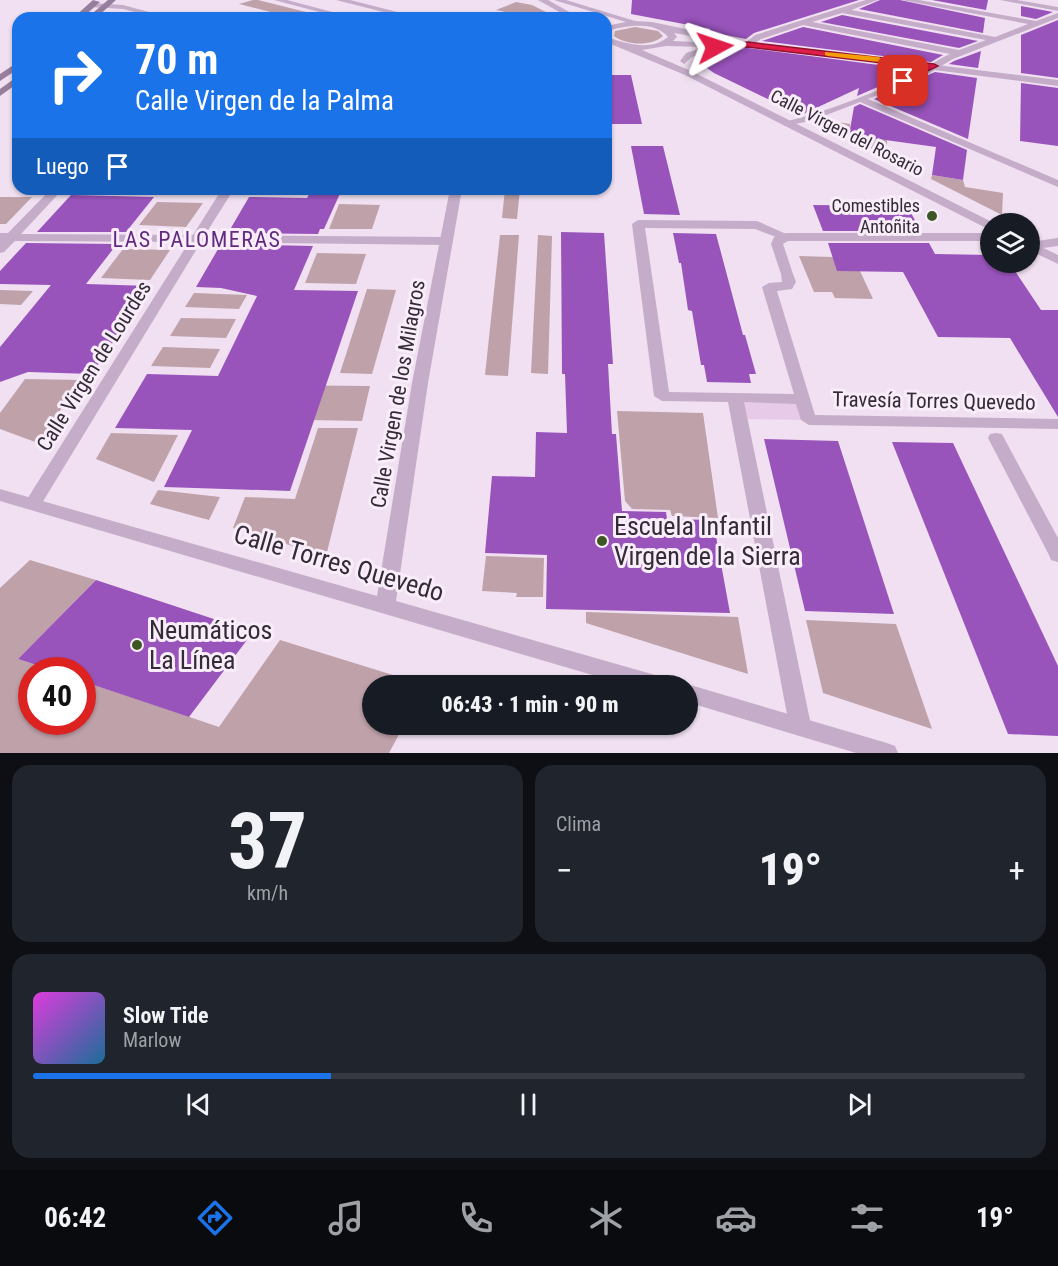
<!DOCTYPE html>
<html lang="es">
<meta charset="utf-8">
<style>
body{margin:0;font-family:"Roboto Condensed",sans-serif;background:#20242c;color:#f1f3f6;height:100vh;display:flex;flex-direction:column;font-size:22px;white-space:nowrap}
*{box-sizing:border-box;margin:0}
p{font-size:20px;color:#9ea1a6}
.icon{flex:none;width:33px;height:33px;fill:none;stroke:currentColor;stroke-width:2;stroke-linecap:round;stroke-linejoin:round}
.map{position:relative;height:753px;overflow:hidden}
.side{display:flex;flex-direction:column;gap:12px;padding:12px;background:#0d0f14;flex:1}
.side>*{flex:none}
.guide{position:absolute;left:12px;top:12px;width:600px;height:183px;border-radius:18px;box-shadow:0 2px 4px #0004;background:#1a73e8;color:#fff;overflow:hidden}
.buttons{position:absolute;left:980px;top:213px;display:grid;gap:12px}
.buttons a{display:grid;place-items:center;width:60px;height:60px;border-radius:50%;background:#171b24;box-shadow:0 2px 4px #0004;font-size:30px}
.speed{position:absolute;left:18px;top:657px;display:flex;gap:12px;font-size:30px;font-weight:700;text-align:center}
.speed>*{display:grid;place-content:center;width:78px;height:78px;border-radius:50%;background:#171b24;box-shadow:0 2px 4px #0004;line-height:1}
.speed .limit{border:9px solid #d22;background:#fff;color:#111}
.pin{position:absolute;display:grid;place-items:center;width:51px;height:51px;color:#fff;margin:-26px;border-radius:12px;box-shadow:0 3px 9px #0006}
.me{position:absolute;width:66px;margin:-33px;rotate:85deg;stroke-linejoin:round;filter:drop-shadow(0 0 4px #0008)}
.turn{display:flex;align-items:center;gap:21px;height:126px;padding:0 24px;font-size:27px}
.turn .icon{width:78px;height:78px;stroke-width:2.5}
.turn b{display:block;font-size:42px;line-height:51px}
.then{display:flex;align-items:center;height:57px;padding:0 24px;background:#0003;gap:12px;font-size:22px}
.big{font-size:45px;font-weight:800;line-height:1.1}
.side .card{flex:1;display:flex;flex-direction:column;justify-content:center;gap:9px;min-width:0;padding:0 21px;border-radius:18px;background:#20242c}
.side .dial{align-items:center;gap:0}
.dial b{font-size:78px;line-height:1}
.song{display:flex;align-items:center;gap:18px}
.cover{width:72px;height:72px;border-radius:9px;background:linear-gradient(135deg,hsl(300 70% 55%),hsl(200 70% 35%))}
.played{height:6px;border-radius:3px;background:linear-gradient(90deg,#1a73e8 30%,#363941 30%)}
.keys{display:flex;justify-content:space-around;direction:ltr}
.heat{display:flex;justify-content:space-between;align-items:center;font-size:33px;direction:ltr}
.side .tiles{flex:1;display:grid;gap:12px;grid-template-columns:1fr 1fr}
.card:last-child{grid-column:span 2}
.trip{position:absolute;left:362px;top:675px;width:336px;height:60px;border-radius:30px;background:#171b24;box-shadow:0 2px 4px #0004;font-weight:800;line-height:60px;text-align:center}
.menu{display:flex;height:96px;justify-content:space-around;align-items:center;background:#090b0e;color:#9ea1a6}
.menu .icon{width:42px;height:42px}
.menu .selected{color:#1a73e8}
.menu b{font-size:27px;color:#f1f3f6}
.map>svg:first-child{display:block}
.green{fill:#bfa1a9}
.plaza{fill:#e7c9e8}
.building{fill:#9954bc}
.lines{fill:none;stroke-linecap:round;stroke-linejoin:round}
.pedestrian{fill:#c5adc9;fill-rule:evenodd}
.minor{fill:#c5adc9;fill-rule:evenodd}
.tertiary{fill:#c5adc9;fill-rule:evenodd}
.secondary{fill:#967e9c;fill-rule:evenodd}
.route{fill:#e11d48;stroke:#92132f;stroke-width:1.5}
.slow{fill:#f59e0b}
.poi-dot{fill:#3e5624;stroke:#f8edf9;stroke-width:2}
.labels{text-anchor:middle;stroke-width:6;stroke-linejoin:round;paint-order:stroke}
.far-street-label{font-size:18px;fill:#342b38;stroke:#f8edf9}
.far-poi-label{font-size:18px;fill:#342b38;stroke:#f8edf9;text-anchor:end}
.street-label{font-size:21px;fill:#342b38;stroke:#f8edf9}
.neighbourhood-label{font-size:22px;letter-spacing:1.5px;fill:#632b80;stroke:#f8edf9}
.near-poi-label{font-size:26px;fill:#342b38;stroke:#f8edf9;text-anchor:start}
.near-street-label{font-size:26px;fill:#342b38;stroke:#f8edf9}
</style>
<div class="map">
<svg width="1058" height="753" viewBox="0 0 1058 753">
<rect width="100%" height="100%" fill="#f0e0f1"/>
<!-- green -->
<g class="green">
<path d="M253 0H258L306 12 290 17 239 4Z"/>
<path d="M516 2 532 5 546 12 532 18 496 10Z"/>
<path d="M635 27 658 31 663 36C651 47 626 45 614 36L615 31Z"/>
<path d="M821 120 850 124 849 135 887 140V155L913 161 914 169 815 122Z"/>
<path d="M932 175 963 180 965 187 1003 193 1002 215 931 179Z"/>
<path d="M505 189H520L517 219 502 218Z"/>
<path d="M0 197H32L6 224H0Z"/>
<path d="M157 202 203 203 186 227 139 225Z"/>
<path d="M339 204 380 205 372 229H329Z"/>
<path d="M500 235H519L508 376 485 375Z"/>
<path d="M538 235 552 236 548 374 531 373Z"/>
<path d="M123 249 170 250 150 280 101 278Z"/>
<path d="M317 253 366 254 356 284 305 283Z"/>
<path d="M799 256 832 257 860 271 873 299 835 298 832 292H814Z"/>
<path d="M367 289 396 290 372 374 340 373Z"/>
<path d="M0 290 33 291 21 305 0 304Z"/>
<path d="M194 293 247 295 239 309 185 307Z"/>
<path d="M181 318 236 319 226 338 170 336Z"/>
<path d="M163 347 220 349 210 368 151 366Z"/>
<path d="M25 379 81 380 38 443 0 429V413Z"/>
<path d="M264 385 370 386 362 421 250 419Z"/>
<path d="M617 411 703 413 718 518 672 516 670 510 632 509 625 501Z"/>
<path d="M318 428H358L326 556 233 528 245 497 295 499Z"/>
<path d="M111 433 178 435 154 482 96 459Z"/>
<path d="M158 490 220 497 209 520 150 504Z"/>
<path d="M486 556 544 558 543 597H516L517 593 482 591Z"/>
<path d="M30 560 96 580 18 659 52 670H32V722H82L83 681 219 727 280 640 425 685 372 686V724L404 725 389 753H0V588Z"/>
<path d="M586 612 738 617 748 674 586 623Z"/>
<path d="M806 620 896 624 932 729 823 693Z"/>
</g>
<!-- plaza -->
<path class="plaza" d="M735 397 802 399 809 420 739 419Z"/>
<!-- building -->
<g class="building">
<path d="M632 0H859L754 33 746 39 710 32V29L631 14Z"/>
<path d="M880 0H900L985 18 983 33 859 9Z"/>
<path d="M932 0H988L986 10Z"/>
<path d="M1021 6 1053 12 1036 19 1021 16Z"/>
<path d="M842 15 978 41 959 48 821 22Z"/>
<path d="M1058 20V78L1021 73V35Z"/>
<path d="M803 27 943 55 931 62 762 41Z"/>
<path d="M724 44 748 48 917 70 857 96 859 88 801 115 714 73 704 66 706 55 712 52V49L722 47Z"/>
<path d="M981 51 978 68 949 64 954 61Z"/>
<path d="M935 72 977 78 968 139 874 99Z"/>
<path d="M606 75H631L642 124H612Z"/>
<path d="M1021 83 1058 88V146L1020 141Z"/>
<path d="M860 104 967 150 963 180 932 175 936 147 849 135 854 107Z"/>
<path d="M631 146H663L680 215 644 214Z"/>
<path d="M312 189H342L324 229H320L318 234 228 233 249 197 307 198Z"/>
<path d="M71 195 154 197 126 232H37Z"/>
<path d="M813 205 907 206 921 231H823Z"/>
<path d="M561 232 604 233 613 364H608L612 434H616L622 511 666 512 667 519 713 520 730 613 546 609 547 555 485 553 492 476 535 477 536 432 567 433 565 374H562Z"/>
<path d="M673 233 716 234 743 335H745L756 374H749L751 383 707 382 704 365H701L692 311 688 310 681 263H679Z"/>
<path d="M26 243 117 244 86 284 150 286 92 374 28 372 0 382V347L51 285 0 284V271Z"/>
<path d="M828 243H929L935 254 990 255V262H1009L1041 310H1058V417L1010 338 938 337 903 272 837 271Z"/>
<path d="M221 244 313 246 294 290 358 291 290 491 164 487 192 430 115 428 147 374 218 376 257 296 221 288 196 287Z"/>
<path d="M764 439 838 441 894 614 805 611Z"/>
<path d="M892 442 953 443 1058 666V736L1008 734Z"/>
<path d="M96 580 253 632 189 717 82 681V670H52L18 659Z"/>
</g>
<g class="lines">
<!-- pedestrian -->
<g class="pedestrian">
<path d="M274 0H287L355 18H342Z"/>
<path d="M336 0H350L421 18H407Z"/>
<path d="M295 15 302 18H292Z"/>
<path d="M51 189H63L21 234 193 235 222 189H234L205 235 446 237 452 241 446 245 201 242 39 508H27L24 504 189 242 15 241 4 252 0 253V233H8Z"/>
<path d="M638 220 757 221 793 237 787 241 755 229 645 228 669 392 794 394 762 287 769 283 782 282 781 274 787 270 793 274 796 282 792 289 777 291 815 415 1058 419V429L809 425 801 420 796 404 744 402 811 725 808 732 800 735 792 732 789 725 728 402 662 401 654 396 632 224Z"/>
</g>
<!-- minor -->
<g class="minor">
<path d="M866 0H878L851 10 995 37 1028 24 902 0H919L1036 21 1058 13V18L953 59 928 74 868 99 1058 180V187L860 102 811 121 784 126V122C829 111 880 91 922 70 931 65 940 58 950 54L803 25 761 39 751 46 744 44 755 35ZM842 13 986 40 959 50 812 22Z"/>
<path d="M1000 0H1017L1058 7V11Z"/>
<path d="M92 3 123 5 171 18H158L123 9 89 7V3Z"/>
<path d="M787 233H990V241H788L783 244 793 274 787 278 781 274 771 244 774 237Z"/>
<path d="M1058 238V246L1029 250V242Z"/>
<path d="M996 433 1002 434 1004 438 1058 538V562L1051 560 1049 555 988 438 990 434Z"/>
</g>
<!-- tertiary -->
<g class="tertiary">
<path d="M538 0H548L580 18H570Z"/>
<path d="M554 0H566L635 21 652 22 748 42 1058 80V86L748 46 674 33 677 37 673 41 718 43 722 45 710 47V51L692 57 684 64 680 61 686 53 705 47 666 46 642 50 691 71 994 223 990 224V230L685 75 606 42V37C626 43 650 52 668 37 654 20 625 26 606 31V26L626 22Z"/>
<path d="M450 189H462L428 383 396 601 662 677 670 680 672 686H630L0 501V489L377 596 412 383Z"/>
<path d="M1029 241 1058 255V264L1029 250Z"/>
<path d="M687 684 887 743 895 746 898 753H856L687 702V686H683Z"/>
</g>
<!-- secondary -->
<g class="secondary">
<path d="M93 0 100 2 82 18H73Z"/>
<path d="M108 0H116L96 18H87Z"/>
<path d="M18 62V69L0 81V74Z"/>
<path d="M18 76V83L0 96V89Z"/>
</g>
</g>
<!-- route -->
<path class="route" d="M748 42 934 64 938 66 903 83 899 81 901 79 925 68 748 47 715 49 711 47Z"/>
<!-- slow -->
<path class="slow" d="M825 52 879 57 883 60 879 62 828 56 825 55Z"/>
<!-- markers -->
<g class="poi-dot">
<circle cx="932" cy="216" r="6"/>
<circle cx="602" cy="541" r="6"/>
<circle cx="137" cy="645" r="6"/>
</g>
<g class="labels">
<!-- far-street labels -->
<g class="far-street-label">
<text transform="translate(847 133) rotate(27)" y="6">Calle Virgen del Rosario</text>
</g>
<!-- far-poi labels -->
<g class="far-poi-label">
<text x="920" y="212">Comestibles<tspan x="920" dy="21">Antoñita</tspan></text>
</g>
<!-- street labels -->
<g class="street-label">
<text transform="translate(94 366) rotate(-58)" y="7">Calle Virgen de Lourdes</text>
<text transform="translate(398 394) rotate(-80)" y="7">Calle Virgen de los Milagros</text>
<text transform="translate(934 401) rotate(1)" y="7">Travesía Torres Quevedo</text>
</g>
<!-- neighbourhood labels -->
<g class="neighbourhood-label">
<text x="197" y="247">LAS PALOMERAS</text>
</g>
<!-- near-poi labels -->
<g class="near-poi-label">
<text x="614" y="535">Escuela Infantil<tspan x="614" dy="30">Virgen de la Sierra</tspan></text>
<text x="149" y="639">Neumáticos<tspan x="149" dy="30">La Línea</tspan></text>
</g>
<!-- near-street labels -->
<g class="near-street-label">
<text transform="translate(339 563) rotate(16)" y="9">Calle Torres Quevedo</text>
</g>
</g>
</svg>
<div class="buttons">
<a><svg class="icon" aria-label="layers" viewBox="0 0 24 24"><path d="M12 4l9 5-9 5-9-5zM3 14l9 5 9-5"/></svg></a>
</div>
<div class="speed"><div class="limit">40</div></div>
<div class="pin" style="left:903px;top:81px;background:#d93025"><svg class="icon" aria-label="arrive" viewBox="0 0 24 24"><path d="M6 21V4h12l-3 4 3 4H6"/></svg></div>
<svg class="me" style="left:715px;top:47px" viewBox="-20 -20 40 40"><path d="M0-17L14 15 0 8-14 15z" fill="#e11d48" stroke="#fff" stroke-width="4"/></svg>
<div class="trip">06:43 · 1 min · 90 m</div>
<div class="guide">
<div class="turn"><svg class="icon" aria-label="right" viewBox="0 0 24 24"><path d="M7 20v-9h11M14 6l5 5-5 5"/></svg><div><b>70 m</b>Calle Virgen de la Palma</div></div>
<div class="then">Luego<svg class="icon" aria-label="arrive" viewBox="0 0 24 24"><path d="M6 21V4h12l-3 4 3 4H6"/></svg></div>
</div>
</div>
<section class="side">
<div class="tiles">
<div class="card dial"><b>37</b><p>km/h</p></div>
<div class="card"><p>Clima</p>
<div class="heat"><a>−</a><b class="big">19°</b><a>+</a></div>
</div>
<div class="card">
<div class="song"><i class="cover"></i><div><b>Slow Tide</b><p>Marlow</p></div></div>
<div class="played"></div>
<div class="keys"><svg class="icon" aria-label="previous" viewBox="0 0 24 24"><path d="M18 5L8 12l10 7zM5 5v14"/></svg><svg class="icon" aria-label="pause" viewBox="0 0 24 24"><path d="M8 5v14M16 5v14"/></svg><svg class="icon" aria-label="next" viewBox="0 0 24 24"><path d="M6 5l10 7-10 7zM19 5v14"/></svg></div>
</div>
</div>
</section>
<nav class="menu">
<b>06:42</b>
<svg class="icon selected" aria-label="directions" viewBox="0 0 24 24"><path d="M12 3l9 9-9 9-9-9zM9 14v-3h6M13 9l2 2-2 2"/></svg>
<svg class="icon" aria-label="music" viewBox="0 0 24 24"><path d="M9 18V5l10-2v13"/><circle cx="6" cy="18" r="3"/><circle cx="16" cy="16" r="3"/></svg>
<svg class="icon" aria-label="phone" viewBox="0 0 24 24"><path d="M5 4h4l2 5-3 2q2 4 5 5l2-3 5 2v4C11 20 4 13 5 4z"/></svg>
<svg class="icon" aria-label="climate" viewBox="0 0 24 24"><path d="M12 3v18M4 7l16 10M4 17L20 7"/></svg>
<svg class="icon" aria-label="car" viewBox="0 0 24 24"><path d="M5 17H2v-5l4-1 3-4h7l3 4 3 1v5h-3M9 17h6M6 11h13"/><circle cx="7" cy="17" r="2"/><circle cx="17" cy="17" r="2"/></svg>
<svg class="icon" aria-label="filters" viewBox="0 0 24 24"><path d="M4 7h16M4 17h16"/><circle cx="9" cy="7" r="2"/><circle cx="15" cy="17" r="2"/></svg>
<b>19°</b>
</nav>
